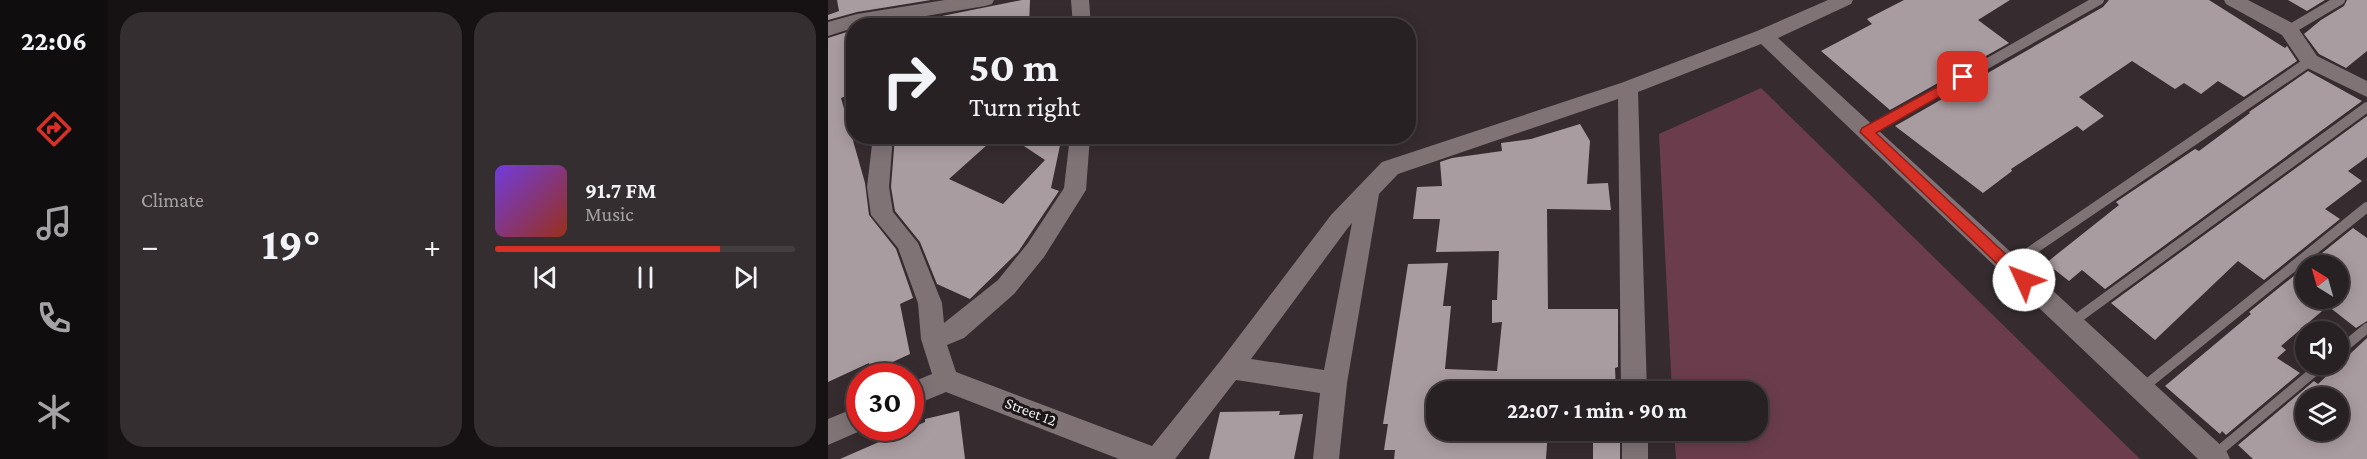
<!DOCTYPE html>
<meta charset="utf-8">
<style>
body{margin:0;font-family:"Crimson Pro",serif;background:#342e30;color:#f1f3f6;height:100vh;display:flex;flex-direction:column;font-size:22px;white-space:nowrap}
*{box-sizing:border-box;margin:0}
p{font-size:20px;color:#a5a3a6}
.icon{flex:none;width:33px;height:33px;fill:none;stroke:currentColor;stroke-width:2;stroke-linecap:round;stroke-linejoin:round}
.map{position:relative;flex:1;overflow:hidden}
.sheet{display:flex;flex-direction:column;gap:12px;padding:12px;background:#161213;width:720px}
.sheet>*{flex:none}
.top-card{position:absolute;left:18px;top:18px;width:570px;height:126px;border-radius:24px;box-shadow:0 3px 15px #0003,0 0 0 2px #443e41;background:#282123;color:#f1f3f6;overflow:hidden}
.needle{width:39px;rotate:323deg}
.tools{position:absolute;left:1467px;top:255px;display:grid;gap:12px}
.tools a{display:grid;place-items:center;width:54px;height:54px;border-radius:50%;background:#282123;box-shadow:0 3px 15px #0003,0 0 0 2px #443e41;font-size:30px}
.speed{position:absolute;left:18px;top:363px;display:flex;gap:12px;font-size:30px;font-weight:700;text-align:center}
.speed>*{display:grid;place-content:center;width:78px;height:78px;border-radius:50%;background:#282123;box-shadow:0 3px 15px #0003,0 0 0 2px #443e41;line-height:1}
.speed .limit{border:9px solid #d22;background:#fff;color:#111}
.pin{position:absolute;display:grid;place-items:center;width:51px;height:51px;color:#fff;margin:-26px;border-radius:12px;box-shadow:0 3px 9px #0006}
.me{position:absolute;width:66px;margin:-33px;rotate:313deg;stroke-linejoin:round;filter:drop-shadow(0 0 4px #0008)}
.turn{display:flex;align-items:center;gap:21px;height:126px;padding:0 24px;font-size:27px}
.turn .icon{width:78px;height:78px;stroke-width:2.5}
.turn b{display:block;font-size:42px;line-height:51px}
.big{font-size:45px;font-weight:700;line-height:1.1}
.sheet .tile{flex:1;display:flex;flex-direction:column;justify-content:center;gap:9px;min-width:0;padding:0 21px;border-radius:24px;background:#342e30}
.song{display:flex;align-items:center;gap:18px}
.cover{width:72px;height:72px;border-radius:9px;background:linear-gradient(135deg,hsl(260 70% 55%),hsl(10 70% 35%))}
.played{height:6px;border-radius:3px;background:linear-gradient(90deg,#d93025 75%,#443e41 75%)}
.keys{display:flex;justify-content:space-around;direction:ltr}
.heat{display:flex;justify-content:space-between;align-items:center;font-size:33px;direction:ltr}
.sheet .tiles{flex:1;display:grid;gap:12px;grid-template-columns:repeat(2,1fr)}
.trip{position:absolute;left:598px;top:381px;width:342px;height:60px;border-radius:24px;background:#282123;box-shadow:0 3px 15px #0003,0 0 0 2px #443e41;font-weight:700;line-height:60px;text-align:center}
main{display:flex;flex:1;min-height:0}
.menu{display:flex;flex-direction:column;width:108px;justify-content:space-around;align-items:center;background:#100d0e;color:#a5a3a6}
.menu .icon{width:42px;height:42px}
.menu .on{color:#d93025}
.menu b{font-size:27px;color:#f1f3f6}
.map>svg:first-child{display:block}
.green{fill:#6b3d4c}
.building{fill:#a99ca0;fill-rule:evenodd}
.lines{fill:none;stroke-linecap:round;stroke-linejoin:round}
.service{stroke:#7f7376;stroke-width:10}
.minor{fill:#7f7376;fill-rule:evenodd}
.route{fill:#d93025;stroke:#8d1f18;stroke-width:1.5}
.labels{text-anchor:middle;stroke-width:6;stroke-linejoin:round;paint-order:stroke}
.street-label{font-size:16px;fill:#f3ecee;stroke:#1b1617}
</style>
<main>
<nav class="menu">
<b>22:06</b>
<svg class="icon on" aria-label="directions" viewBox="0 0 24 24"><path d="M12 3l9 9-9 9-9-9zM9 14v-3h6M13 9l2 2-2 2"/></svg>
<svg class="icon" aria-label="music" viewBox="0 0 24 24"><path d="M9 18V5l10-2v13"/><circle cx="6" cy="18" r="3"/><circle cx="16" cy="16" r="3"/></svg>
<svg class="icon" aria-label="phone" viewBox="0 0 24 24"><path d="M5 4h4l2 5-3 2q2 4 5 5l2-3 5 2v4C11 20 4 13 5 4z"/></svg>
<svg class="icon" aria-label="climate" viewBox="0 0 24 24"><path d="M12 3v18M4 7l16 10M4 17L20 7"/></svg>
</nav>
<section class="sheet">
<div class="tiles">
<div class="tile"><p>Climate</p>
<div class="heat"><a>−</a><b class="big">19°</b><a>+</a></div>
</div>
<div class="tile">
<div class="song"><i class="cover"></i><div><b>91.7 FM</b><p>Music</p></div></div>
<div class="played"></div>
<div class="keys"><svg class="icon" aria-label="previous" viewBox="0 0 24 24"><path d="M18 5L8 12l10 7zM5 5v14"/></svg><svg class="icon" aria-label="pause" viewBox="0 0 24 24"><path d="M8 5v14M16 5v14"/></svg><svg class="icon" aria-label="next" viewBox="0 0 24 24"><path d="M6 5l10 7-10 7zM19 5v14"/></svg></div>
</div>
</div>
</section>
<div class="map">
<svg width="1539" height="459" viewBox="0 0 1539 459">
<rect width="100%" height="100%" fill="#362c2f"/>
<!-- green -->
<path class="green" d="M933 88 1312 459H848L846 431 930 430V392L844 391 831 134Z"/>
<!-- building -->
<g class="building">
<path d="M9 0H103L29 12 0 20V15L11 11Z"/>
<path d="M194 0H202L201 26H115L114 16Z"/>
<path d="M1076 0H1182L1150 20 1181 43 1062 110 993 51 1044 24 1039 19Z"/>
<path d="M1281 0H1381L1457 48 1459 46 1469 61 1416 97 1390 81 1373 94 1356 83 1347 89 1304 61 1251 97 1276 116 1255 131 1249 126 1183 169 1184 171 1155 193 1067 126 1275 7Z"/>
<path d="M1460 0H1497L1479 11Z"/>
<path d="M1519 0H1539V51L1518 68 1491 54 1476 34 1493 20 1516 6Z"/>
<path d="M111 16 108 26H55Z"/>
<path d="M22 31 26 33V93L13 98 37 183 41 215 68 249 81 286 85 298 72 304 82 354 43 372 41 363 0 382V38Z"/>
<path d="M1480 71 1534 101 1277 289 1254 270 1241 281 1218 263 1291 205 1288 202 1367 149 1371 151 1422 113 1421 112Z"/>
<path d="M1539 116V157L1520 171 1534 181 1497 209 1512 219 1436 280 1410 261 1327 340 1283 303Z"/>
<path d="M752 124 762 141 759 184 780 183 783 210 719 209 720 309H790V367L787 368 788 392H759V385L709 387V392H609V430H720L718 459H566L567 450H556L560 424H555L580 264 620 263 615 306H623L617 369 669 371 674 322 664 323V300H669L671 251 608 252 612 219H585L589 187 614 186 612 162 624 158 674 151 673 143 703 139Z"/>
<path d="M67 136H169L121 179 175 204 217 160 181 136H234L223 188 231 191 190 252 142 299 109 284 92 242 67 211 63 187Z"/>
<path d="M1525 228 1539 238V321L1528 328 1500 306 1453 346 1458 350 1449 358 1472 373 1398 435 1394 431 1392 434 1337 386 1423 314 1421 312 1478 266V298H1510V266H1478Z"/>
<path d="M1539 338V459H1425L1410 445 1486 381 1490 384ZM1478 398H1510V430H1478Z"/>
<path d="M131 411 137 459H12L97 422V419Z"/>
<path d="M452 411 451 415 475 414 466 459H381L392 412Z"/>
<rect x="765" y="430" width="27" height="29"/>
</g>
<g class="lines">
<!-- service -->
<g class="service">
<path d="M1461 30 1512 0"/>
<path d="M1039 132 1271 0"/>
<path d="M1181 266 1482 61"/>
<path d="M1243 323 1539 107"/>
<path d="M1510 352 1539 328"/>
<path d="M1313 389 1539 207"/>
<path d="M1386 455 1495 364"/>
</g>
<!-- minor -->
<g class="minor">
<path d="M117 0H166L164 4 157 6 39 26H26V31L22 29 0 36V22L29 14Z"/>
<path d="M243 0H261L263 26H245Z"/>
<path d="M1000 0H1025L1023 4 950 38 1398 450 1402 459H1370L933 44 810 92 819 392H793L790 99 570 174 551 194 519 383 511 459H485L492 393 408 380 347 459H291L118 392 82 407V383L104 374 93 339 90 303 70 248 43 215 39 187 45 136H65L61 187 65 212 90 243 114 303 116 323 170 280 200 243 236 188 242 136H262L258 190 216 257 186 294 136 338 119 345 128 372 324 446 393 360 503 215 554 162 793 83 929 31ZM524 223 496 370 423 359 519 229Z"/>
<path d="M1396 0H1420L1468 25 1489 56 1539 81V97L1475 66 1454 35 1398 4Z"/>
<path d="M32 406V428H39L0 445V419Z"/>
<rect x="794" y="430" width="26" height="29"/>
</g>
</g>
<!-- route -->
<path class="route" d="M1135 73 1141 77 1140 80 1048 133 1201 276 1204 280 1201 285H1191L1032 132 1034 128Z"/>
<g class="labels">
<!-- street labels -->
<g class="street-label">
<text transform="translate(203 411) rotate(21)" y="6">Street 12</text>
</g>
</g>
</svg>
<div class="tools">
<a><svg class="needle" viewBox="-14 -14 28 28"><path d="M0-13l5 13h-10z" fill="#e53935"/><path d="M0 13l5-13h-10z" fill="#a5a3a6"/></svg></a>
<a><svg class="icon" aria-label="sound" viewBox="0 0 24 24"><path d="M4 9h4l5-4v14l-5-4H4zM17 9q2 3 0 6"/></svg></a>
<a><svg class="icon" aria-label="layers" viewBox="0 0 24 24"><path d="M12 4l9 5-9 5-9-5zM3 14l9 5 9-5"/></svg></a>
</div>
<div class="speed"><div class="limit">30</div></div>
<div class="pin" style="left:1135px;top:77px;background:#d93025"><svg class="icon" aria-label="arrive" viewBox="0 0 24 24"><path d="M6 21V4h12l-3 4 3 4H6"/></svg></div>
<svg class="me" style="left:1196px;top:280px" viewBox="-20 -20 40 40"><circle r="19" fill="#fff"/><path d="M0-13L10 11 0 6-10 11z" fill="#d93025"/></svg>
<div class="trip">22:07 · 1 min · 90 m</div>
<div class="top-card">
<div class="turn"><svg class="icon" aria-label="right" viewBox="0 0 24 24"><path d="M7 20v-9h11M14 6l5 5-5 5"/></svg><div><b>50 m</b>Turn right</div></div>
</div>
</div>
</main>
